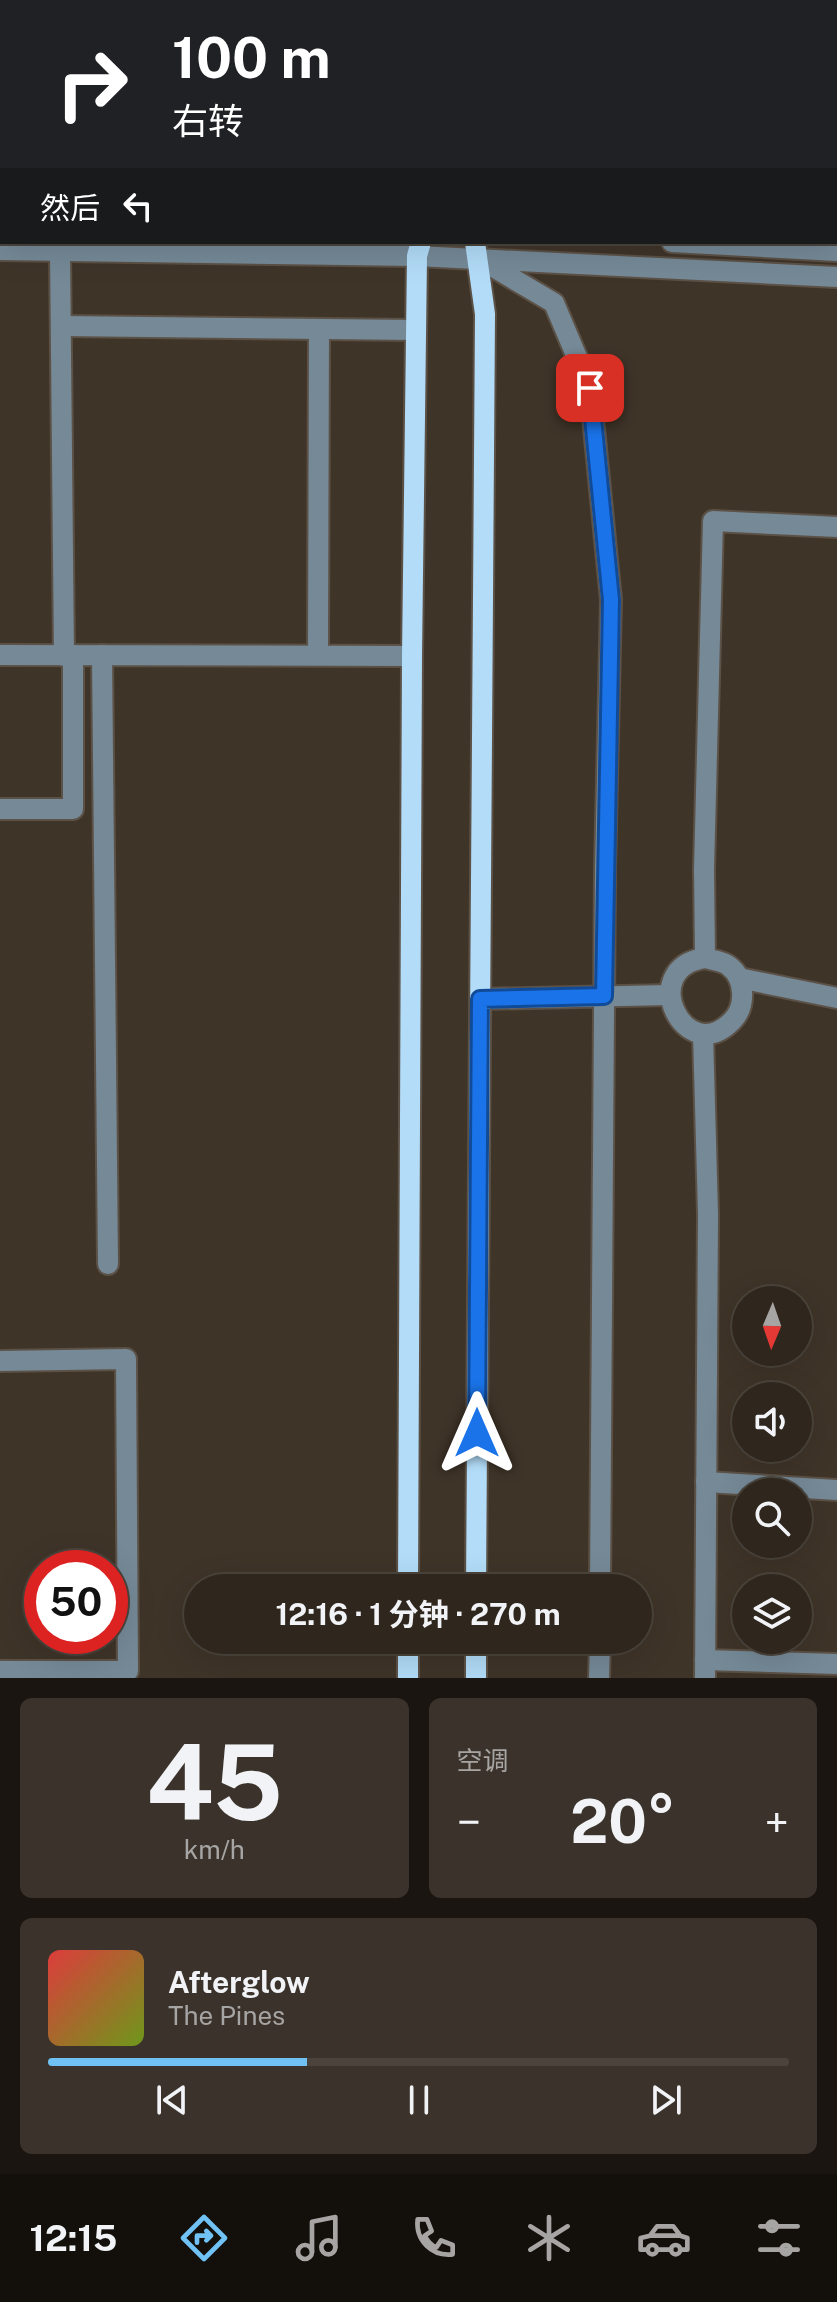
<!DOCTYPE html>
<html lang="zh">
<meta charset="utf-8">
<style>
body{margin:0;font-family:"Public Sans","Noto Sans SC",sans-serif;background:#3b332b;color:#f1f3f6;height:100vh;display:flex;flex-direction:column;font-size:30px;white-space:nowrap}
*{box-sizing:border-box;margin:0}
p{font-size:26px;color:#a7a5a4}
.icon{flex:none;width:44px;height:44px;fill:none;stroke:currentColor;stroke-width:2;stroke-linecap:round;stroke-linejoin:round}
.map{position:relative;height:1678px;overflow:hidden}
.side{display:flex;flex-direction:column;gap:20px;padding:20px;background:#1a1510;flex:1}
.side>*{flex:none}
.banner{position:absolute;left:0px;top:0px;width:838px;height:244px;box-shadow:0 8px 32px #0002,0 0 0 2px #4a443c;background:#202124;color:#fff;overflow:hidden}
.needle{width:52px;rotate:182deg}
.buttons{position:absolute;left:732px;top:1286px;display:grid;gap:16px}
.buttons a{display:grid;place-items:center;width:80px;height:80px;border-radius:50%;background:#2f271e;box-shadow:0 8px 32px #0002,0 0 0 2px #4a443c;font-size:40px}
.speed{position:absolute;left:24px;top:1550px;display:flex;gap:16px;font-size:40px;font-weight:700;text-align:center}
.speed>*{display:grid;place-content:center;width:104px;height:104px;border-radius:50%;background:#2f271e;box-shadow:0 8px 32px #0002,0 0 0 2px #4a443c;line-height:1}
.speed .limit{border:12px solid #d22;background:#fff;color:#111}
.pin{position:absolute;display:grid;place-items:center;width:68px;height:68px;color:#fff;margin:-34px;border-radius:16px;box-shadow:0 4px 12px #0006}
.me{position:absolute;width:88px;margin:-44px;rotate:0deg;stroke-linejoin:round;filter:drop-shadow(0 0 6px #0008)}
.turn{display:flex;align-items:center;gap:28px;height:168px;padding:0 40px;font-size:36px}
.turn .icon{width:104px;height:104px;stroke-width:2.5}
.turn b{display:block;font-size:56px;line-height:68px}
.then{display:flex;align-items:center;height:76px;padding:0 40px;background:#0003;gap:16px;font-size:30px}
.big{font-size:60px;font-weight:700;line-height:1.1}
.side .card{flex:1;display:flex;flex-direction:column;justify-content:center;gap:12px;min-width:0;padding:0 28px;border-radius:12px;background:#3b332b}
.side .dial{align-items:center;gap:0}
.dial b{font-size:104px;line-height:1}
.song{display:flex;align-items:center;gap:24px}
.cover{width:96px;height:96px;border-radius:12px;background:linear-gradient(135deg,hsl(0 70% 55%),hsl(80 70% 35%))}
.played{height:8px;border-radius:4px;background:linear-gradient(90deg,#70c2f4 35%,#4a443c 35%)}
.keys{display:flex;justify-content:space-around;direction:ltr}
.heat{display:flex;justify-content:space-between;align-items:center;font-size:44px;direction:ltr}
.side .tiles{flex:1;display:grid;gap:20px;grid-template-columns:1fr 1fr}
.card:last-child{grid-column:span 2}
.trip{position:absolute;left:184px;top:1574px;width:468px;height:80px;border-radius:40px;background:#2f271e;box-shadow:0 8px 32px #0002,0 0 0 2px #4a443c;font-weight:700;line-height:80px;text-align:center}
.tab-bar{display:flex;height:128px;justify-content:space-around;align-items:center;background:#13100c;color:#a7a5a4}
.tab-bar .icon{width:56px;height:56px}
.tab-bar .on{color:#70c2f4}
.tab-bar b{font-size:36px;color:#f1f3f6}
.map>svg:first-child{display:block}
.building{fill:#6c6052;stroke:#938677;stroke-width:2}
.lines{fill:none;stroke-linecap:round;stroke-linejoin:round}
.minor-casing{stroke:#5c5146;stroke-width:24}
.major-casing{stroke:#5c5146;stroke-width:24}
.minor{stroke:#758997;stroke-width:20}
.major{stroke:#b2dcf8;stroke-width:20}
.route-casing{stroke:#114b97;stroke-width:20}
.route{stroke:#1a73e8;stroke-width:14}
</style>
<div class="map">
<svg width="837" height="1678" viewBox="0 0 837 1678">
<rect width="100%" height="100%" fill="#3f3428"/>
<!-- building -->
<path class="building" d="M725 0H782L828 2H725Z"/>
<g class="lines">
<!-- minor casing -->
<g class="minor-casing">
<g id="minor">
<path d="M692 2V0"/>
<path d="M836 107H837"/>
<path d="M0 223H2"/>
<path d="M672 242 837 251"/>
<path d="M0 250 417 256 837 277"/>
<path d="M60 251 64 656"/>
<path d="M478 258 554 303 590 388 611 600 605 869 600 1588"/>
<path d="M61 326 416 330"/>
<path d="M0 655 412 656"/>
<path d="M102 655 108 1264"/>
<path d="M318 655 319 329"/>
<path d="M0 809H73V655"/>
<path d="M705 958 704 869 713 521 837 527"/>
<path d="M705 958C712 960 723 961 729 966 746 979 746 1007 732 1021 685 1069 636 968 705 958Z"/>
<path d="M739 978 837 998"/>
<path d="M480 999 669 995"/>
<path d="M703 1034 708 1214 705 1678"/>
<path d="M0 1361 126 1359 128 1671H0"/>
<path d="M706 1482 837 1490"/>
<path d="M705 1660 837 1664"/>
<path d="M599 1678 600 1640"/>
</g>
</g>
<!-- major casing -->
<g class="major-casing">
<g id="major">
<path d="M436 2V0"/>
<path d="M469 2V0"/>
<path d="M475 242 485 314 476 1588"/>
<path d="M408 1588 412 656 417 256 421 242"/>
<path d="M408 1678V1640"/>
<path d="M476 1678V1640"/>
</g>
</g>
<!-- minor -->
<use href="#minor" class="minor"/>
<!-- major -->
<use href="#major" class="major"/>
</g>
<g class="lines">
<!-- route casing -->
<g class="route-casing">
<path id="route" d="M477 1433 480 999 604 996 611 600 590 388"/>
</g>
<!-- route -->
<use href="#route" class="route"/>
</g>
</svg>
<div class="buttons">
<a><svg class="needle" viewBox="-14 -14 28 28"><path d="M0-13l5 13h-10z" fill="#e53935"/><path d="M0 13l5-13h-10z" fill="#a7a5a4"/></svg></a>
<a><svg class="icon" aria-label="sound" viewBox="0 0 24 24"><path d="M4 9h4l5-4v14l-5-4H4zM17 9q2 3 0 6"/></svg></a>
<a><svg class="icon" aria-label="search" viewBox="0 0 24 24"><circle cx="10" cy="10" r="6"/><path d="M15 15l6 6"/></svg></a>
<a><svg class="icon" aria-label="layers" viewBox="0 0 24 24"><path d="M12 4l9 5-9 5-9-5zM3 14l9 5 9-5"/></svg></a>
</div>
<div class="speed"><div class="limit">50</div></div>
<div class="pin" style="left:590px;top:388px;background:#d93025"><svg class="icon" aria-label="arrive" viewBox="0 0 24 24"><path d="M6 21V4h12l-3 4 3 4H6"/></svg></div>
<svg class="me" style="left:477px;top:1433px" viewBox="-20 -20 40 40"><path d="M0-17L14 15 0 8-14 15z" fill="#1a73e8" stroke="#fff" stroke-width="4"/></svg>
<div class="trip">12:16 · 1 分钟 · 270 m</div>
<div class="banner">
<div class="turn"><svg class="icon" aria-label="right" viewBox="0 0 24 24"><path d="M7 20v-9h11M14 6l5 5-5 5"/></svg><div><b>100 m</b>右转</div></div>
<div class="then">然后<svg class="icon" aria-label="left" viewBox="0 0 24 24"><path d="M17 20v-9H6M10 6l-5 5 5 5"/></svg></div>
</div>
</div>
<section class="side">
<div class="tiles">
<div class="card dial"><b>45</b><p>km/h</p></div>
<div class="card"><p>空调</p>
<div class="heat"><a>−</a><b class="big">20°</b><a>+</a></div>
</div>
<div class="card">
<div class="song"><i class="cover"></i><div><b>Afterglow</b><p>The Pines</p></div></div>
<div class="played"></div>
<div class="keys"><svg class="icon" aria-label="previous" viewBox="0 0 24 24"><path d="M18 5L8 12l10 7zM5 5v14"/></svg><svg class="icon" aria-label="pause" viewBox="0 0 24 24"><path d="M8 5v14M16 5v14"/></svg><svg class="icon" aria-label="next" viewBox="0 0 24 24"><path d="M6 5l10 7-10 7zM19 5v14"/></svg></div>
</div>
</div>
</section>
<nav class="tab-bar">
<b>12:15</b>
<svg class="icon on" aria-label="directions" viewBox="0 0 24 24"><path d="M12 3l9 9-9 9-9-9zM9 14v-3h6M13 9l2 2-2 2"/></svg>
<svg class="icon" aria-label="music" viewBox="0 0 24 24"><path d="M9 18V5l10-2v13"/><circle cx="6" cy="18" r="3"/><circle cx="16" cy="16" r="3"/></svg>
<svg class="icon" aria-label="phone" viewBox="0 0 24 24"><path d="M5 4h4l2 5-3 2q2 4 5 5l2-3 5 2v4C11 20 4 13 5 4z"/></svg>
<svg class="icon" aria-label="climate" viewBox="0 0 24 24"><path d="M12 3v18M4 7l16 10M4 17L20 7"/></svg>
<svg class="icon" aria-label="car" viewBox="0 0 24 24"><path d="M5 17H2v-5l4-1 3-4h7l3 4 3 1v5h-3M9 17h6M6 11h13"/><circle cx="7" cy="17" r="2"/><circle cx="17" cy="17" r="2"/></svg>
<svg class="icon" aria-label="filters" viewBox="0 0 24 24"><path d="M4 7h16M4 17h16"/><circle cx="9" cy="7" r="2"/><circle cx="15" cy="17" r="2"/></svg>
</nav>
